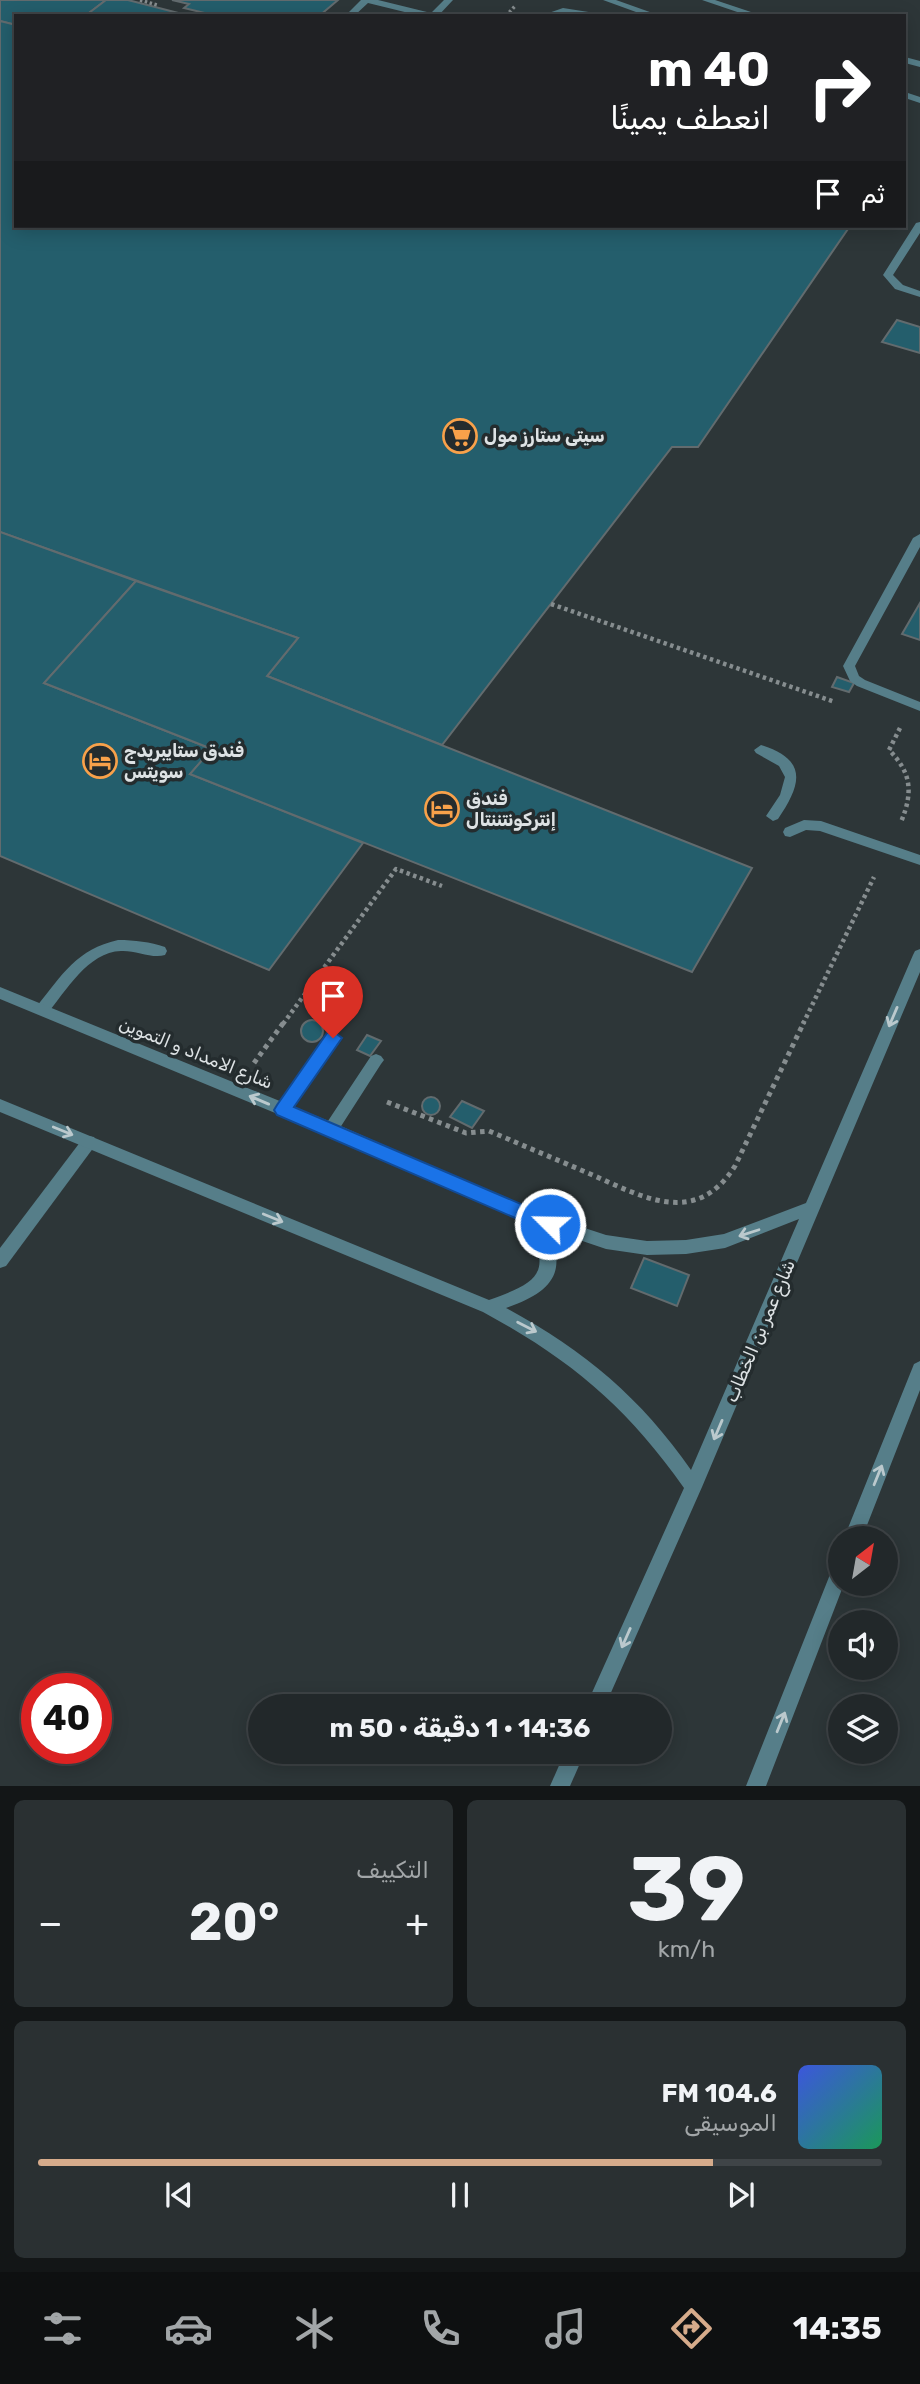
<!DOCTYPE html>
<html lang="ar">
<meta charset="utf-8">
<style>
body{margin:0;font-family:Rubik,"Noto Naskh Arabic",sans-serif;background:#2a3032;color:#f1f3f6;direction:rtl;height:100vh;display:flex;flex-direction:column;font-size:26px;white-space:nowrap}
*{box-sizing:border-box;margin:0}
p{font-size:23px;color:#a2a6a8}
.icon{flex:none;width:38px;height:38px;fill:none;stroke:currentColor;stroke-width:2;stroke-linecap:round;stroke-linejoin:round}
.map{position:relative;height:1786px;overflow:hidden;direction:ltr}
.details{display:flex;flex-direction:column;gap:14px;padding:14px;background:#131617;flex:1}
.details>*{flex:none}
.top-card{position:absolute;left:14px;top:14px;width:892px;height:214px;border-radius:0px;box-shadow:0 4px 18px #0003,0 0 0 2px #3f4447;direction:rtl;background:#202124;color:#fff;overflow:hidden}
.needle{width:46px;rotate:31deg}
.fabs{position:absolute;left:828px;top:1526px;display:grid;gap:14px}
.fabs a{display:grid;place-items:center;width:70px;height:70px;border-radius:50%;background:#22282a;box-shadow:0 4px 18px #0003,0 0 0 2px #3f4447;font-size:35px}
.speed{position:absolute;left:21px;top:1673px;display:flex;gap:14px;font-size:35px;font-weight:700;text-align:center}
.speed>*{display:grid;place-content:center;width:91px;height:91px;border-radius:50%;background:#22282a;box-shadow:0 4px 18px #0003,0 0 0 2px #3f4447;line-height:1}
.speed .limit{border:10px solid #d22;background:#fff;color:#111}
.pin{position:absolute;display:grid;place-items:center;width:60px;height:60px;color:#fff;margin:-72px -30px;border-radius:50% 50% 50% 0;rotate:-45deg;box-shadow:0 0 7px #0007}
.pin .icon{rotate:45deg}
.me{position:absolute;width:77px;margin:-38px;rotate:293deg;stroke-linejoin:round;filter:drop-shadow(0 0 5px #0008)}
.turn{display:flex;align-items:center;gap:24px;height:147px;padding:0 21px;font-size:32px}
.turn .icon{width:91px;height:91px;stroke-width:2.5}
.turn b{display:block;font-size:49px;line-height:60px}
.then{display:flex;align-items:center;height:66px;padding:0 21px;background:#0003;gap:14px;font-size:26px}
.big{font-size:52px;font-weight:700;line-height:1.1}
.details .tile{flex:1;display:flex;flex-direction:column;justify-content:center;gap:10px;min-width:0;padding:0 24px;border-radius:10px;background:#2a3032}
.details .dial{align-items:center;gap:0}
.dial b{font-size:91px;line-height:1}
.song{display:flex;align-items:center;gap:21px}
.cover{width:84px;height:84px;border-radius:10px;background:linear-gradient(135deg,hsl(230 70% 55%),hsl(150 70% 35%))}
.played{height:7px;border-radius:4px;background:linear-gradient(90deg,#d6ab8b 80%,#3f4447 80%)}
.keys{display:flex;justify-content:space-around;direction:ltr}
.heat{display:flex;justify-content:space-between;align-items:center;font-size:38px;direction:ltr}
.details .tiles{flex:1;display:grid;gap:14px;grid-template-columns:1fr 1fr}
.tile:last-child{grid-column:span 2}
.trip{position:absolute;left:248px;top:1694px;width:424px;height:70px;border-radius:35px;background:#22282a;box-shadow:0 4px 18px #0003,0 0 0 2px #3f4447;font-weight:700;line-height:70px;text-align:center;direction:rtl}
.tabs{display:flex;height:112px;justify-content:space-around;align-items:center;background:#0e1011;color:#a2a6a8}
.tabs .icon{width:49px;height:49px}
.tabs .selected{color:#d6ab8b}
.tabs b{font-size:32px;color:#f1f3f6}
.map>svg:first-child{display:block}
.building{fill:#245e6c;stroke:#626b6e;stroke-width:2}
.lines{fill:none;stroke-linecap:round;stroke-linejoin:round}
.path-far2{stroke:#868d8f;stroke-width:3.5;stroke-dasharray:2.5 2.5;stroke-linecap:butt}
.path-far1{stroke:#868d8f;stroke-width:4.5;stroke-dasharray:3.5 3.5;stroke-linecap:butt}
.path{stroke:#868d8f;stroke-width:5;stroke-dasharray:4.5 4.5;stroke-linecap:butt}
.service{fill:#567e89;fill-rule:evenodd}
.minor{fill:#567e89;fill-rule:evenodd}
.tertiary{fill:#567e89;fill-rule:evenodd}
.oneway{stroke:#bbc9cd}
.route{fill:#1a73e8;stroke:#114b97;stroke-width:2}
.labels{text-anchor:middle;stroke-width:7;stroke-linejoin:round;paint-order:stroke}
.poi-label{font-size:18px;font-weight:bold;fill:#dde2e4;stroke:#242c2e;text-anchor:start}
.street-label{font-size:18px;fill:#dde2e4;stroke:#242c2e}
</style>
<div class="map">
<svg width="920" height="1786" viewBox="0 0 920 1786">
<rect width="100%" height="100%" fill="#2d3638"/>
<!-- building -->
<g class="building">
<path d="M0 0H106L85 16H16V25L0 21Z"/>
<path d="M106 0H128L190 16H85Z"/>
<path d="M172 0H338L319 16H217L184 8 189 4Z"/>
<path d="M0 21 16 25V226H850L698 447H672L442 745 267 676 298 638 0 532Z"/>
<path d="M897 320 920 327V353L882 342Z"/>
<path d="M0 532 136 581 44 683 212 749 190 774 363 843 269 970 0 856Z"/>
<path d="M136 581 298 638 267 676 752 868 692 972 190 774 212 749 44 683Z"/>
<path d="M920 603V640L902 634Z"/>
<path d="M837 677 854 683 849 692 832 687Z"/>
<circle cx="312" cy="1031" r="11"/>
<path d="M367 1035 381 1041 370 1056 357 1050Z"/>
<circle cx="431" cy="1106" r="9"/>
<path d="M462 1101 484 1111 472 1128 450 1117Z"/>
<path d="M644 1258 689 1275 677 1306 631 1288Z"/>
</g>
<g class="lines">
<!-- path-far2 -->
<g class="path-far2">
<path d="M140 0 157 5"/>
<path d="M506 16 516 5"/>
</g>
<!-- path-far1 -->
<g class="path-far1">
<path d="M551 604 835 702"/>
<path d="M900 728 889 750C912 773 913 793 901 822"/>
<path d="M283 1024 396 869 442 886"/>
<path d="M803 1024 874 877"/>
</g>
<!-- path -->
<g class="path">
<path d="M254 1063 284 1022"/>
<path d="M387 1102 466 1133 489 1131C522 1145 555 1159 588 1173 641 1196 695 1229 735 1166L804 1022"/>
</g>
<!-- service -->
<g class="service">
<path d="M361 0H378L431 13 444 0H453L438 16H421L368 3 354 16H345Z"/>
<path d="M563 8 595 13 599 16 563 14 540 16Z"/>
<path d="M920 222V233L893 275 903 285 920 291V297L895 289 883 275 916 223Z"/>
<path d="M920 534V547L855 666 859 676 865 680 920 702V711L857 686 850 681 843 666 913 538Z"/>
<path d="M761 745C809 760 801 785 778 819L773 821 766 816 780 795 785 777 779 766 756 753 754 750Z"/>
<path d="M804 820 821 821 920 855V865L820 831 806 830 790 837 785 836 783 832 785 828Z"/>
<path d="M118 940C135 940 150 942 165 947L167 951 165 955C152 959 135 950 121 951 88 952 66 991 47 1014H37L35 1010 37 1006C62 975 77 949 118 940Z"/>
<path d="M333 1032 338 1034 340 1038 338 1042 288 1114 283 1116 278 1114 275 1110 278 1106 328 1034Z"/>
<path d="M376 1054 381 1056 384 1060 381 1064 336 1134 331 1135 326 1134 323 1129 326 1124 371 1056Z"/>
</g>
<!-- minor -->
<path class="minor" d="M89 1136 94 1137 97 1142 94 1147 6 1266 0 1268V1248L84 1137Z"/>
<!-- tertiary -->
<g class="tertiary">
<path d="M603 0H616L661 16H647Z"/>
<path d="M702 0H715L763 16H749Z"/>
<path d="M905 57 920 61V67L905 63Z"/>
<path d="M905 92 920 97V103L905 98Z"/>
<path d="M920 949V972L702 1487 605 1706H586L684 1488C626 1406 571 1360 483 1312L0 1112V1099L489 1300C539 1282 553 1273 526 1222L326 1134 0 999V987L336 1124 536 1212 606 1235 647 1241 686 1240 724 1234 806 1203 913 955 915 951ZM799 1219 691 1470C641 1398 584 1350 506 1308 549 1293 570 1274 547 1229L606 1249 647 1255 686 1254 725 1248Z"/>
<path d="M920 1361V1390L862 1538H844L912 1369 914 1364Z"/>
<path d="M840 1563V1584H844L766 1786H746L831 1572 834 1566Z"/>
<path d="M565 1752H585L570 1786H550Z"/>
</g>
</g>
<!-- one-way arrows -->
<defs><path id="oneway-shaft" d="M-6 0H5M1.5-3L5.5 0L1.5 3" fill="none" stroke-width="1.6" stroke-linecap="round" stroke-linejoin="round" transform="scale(1.75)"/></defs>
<g class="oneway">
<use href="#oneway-shaft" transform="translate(893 1017) rotate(113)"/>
<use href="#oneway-shaft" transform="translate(259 1100) rotate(-157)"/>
<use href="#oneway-shaft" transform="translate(63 1131) rotate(22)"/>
<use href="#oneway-shaft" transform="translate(273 1218) rotate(22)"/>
<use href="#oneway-shaft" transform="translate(749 1233) rotate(162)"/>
<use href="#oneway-shaft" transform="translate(527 1327) rotate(27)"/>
<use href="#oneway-shaft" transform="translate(718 1430) rotate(113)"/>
<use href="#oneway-shaft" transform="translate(878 1475) rotate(-68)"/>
<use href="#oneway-shaft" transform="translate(626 1638) rotate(114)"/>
<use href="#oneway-shaft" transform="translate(781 1722) rotate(-68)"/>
</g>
<!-- route -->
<path class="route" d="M333 1031 342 1038 294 1107 556 1219 559 1224 556 1230H543L277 1115 274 1110 277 1105 327 1033Z"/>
<!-- icons -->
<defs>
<g id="supermarket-ring" transform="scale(1.75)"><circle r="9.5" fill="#242c2e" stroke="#f8a14a" stroke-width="1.5"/><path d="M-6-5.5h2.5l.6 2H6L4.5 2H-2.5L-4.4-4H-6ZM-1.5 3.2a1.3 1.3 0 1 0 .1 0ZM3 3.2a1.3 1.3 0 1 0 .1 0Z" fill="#f8a14a"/></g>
<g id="hotel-ring" transform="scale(1.75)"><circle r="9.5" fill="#242c2e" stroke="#f8a14a" stroke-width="1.5"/><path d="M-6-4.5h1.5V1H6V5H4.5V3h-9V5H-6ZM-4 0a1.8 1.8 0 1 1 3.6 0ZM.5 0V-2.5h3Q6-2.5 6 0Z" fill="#f8a14a"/></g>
</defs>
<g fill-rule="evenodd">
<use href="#supermarket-ring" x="460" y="436"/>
<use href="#hotel-ring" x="100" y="761"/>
<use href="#hotel-ring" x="442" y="809"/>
</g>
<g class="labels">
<!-- poi labels -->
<g class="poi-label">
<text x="484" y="442">سيتى ستارز مول</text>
<text x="124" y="757">فندق ستايبريدج<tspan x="124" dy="21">سويتس</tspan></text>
<text x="466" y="805">فندق<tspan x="466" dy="21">إنتركونتننتال</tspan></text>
</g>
<!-- street labels -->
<g class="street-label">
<text transform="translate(196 1053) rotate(22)" y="6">شارع الامداد و التموين</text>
<text transform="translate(760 1331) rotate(-67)" y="6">شارع عمر بن الخطاب</text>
</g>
</g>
</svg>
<div class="fabs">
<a><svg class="needle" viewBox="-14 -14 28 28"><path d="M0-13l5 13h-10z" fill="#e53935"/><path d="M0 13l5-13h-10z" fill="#a2a6a8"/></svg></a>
<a><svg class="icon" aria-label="sound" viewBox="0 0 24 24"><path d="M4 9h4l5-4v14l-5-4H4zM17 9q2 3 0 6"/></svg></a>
<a><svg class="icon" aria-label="layers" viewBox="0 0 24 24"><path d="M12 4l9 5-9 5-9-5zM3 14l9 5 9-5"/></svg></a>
</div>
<div class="speed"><div class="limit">40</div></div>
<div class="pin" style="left:333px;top:1038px;background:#d93025"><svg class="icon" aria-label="arrive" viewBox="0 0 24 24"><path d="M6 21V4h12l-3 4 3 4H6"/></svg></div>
<svg class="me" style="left:550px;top:1224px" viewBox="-20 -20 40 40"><circle r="17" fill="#1a73e8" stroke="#fff" stroke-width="3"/><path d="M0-11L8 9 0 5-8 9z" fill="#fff"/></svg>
<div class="trip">14:36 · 1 دقيقة · 50 m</div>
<div class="top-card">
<div class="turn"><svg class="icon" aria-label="right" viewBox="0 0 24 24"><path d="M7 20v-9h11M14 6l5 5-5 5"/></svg><div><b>40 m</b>انعطف يمينًا</div></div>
<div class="then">ثم<svg class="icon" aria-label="arrive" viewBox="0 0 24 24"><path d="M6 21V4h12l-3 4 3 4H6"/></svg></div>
</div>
</div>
<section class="details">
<div class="tiles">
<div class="tile dial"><b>39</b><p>km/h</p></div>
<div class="tile"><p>التكييف</p>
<div class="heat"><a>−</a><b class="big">20°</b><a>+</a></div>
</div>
<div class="tile">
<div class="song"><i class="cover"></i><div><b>104.6 FM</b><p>الموسيقى</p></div></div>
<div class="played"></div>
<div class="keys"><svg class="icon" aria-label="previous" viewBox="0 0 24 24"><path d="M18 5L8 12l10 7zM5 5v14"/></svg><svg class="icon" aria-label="pause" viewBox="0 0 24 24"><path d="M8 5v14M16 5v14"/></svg><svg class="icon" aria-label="next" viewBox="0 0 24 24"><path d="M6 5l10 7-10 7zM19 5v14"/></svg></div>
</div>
</div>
</section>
<nav class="tabs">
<b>14:35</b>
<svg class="icon selected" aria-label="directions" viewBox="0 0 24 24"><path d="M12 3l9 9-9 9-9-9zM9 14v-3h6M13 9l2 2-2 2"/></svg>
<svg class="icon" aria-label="music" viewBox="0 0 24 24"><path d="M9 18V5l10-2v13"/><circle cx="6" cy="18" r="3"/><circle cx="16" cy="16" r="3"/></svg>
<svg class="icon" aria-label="phone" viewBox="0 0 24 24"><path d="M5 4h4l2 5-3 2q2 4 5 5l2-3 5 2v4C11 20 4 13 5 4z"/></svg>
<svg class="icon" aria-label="climate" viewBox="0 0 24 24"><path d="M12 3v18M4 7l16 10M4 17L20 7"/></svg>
<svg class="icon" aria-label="car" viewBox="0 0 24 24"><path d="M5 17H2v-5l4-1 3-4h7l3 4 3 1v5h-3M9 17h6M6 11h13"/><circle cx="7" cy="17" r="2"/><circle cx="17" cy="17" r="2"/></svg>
<svg class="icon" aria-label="filters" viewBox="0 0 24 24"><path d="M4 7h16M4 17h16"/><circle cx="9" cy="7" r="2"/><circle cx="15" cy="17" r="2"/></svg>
</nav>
